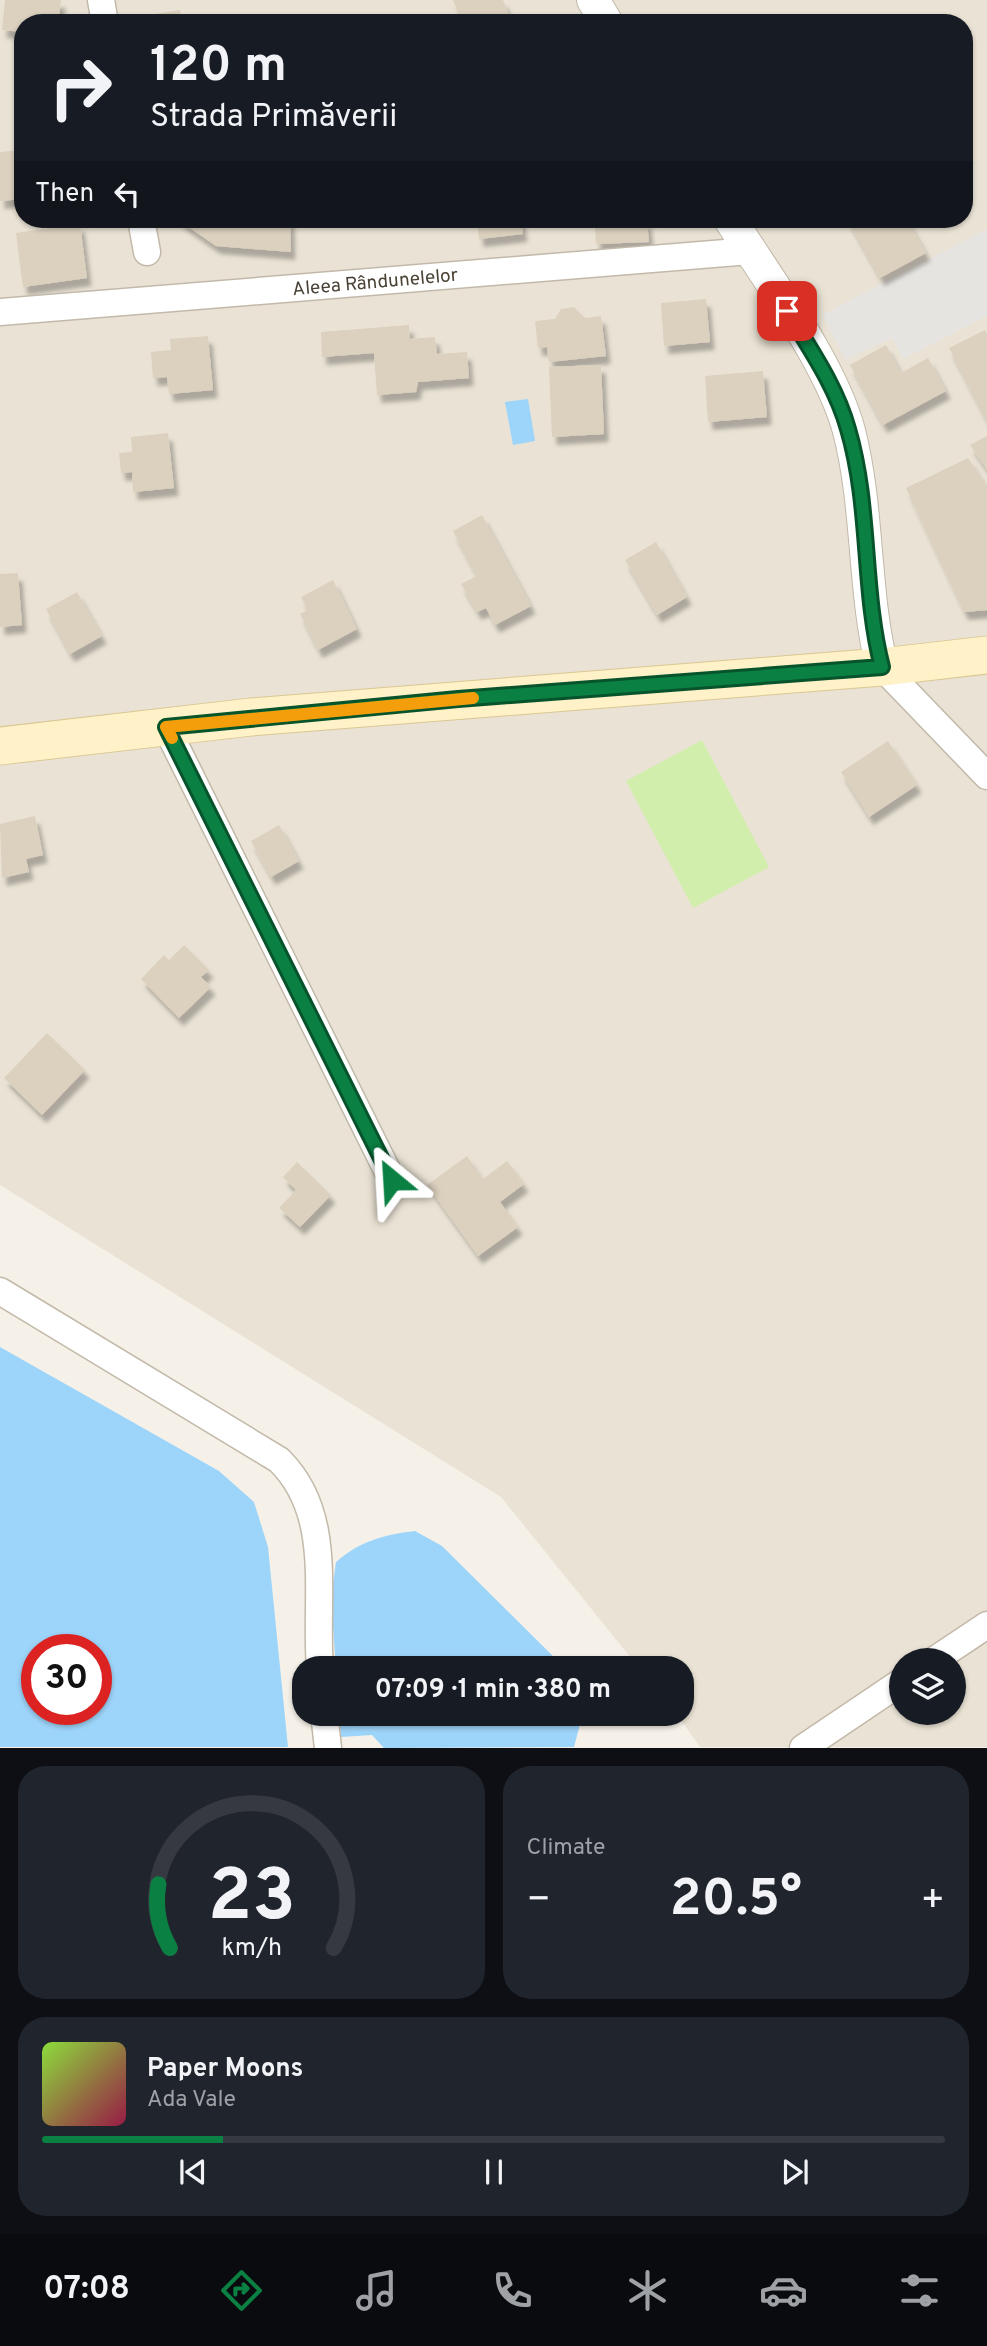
<!DOCTYPE html>
<meta charset="utf-8">
<style>
body{margin:0;font-family:Overpass,sans-serif;background:#20242c;color:#f1f3f6;height:100vh;display:flex;flex-direction:column;font-size:26px;white-space:nowrap}
*{box-sizing:border-box;margin:0}
p{font-size:23px;color:#9ea1a6}
.icon{flex:none;width:38px;height:38px;fill:none;stroke:currentColor;stroke-width:2;stroke-linecap:round;stroke-linejoin:round}
.map{position:relative;height:1748px;overflow:hidden}
.panel{display:flex;flex-direction:column;gap:18px;padding:18px;background:#0d0f14;flex:1}
.panel>*{flex:none}
.hud{position:absolute;left:14px;top:14px;width:959px;height:214px;border-radius:28px;box-shadow:0 2px 5px #0004;background:#171b24;color:#f1f3f6;overflow:hidden}
.fabs{position:absolute;left:889px;top:1648px;display:grid;gap:14px}
.fabs a{display:grid;place-items:center;width:77px;height:77px;border-radius:50%;background:#171b24;box-shadow:0 2px 5px #0004;font-size:35px}
.speed{position:absolute;left:21px;top:1634px;display:flex;gap:14px;font-size:35px;font-weight:700;text-align:center}
.speed>*{display:grid;place-content:center;width:91px;height:91px;border-radius:50%;background:#171b24;box-shadow:0 2px 5px #0004;line-height:1}
.speed .limit{border:10px solid #d22;background:#fff;color:#111}
.pin{position:absolute;display:grid;place-items:center;width:60px;height:60px;color:#fff;margin:-30px;border-radius:14px;box-shadow:0 4px 10px #0006}
.me{position:absolute;width:77px;margin:-38px;rotate:333deg;stroke-linejoin:round;filter:drop-shadow(0 0 5px #0008)}
.turn{display:flex;align-items:center;gap:24px;height:147px;padding:0 21px;font-size:32px}
.turn .icon{width:91px;height:91px;stroke-width:2.5}
.turn b{display:block;font-size:49px;line-height:60px}
.then{display:flex;align-items:center;height:66px;padding:0 21px;background:#0003;gap:14px;font-size:26px}
.big{font-size:52px;font-weight:700;line-height:1.1}
.panel .widget{flex:1;display:flex;flex-direction:column;justify-content:center;gap:10px;min-width:0;padding:0 24px;border-radius:28px;background:#20242c}
.panel .dial{align-items:center;gap:0}
.dial svg{height:182px;overflow:visible;fill:none;stroke:#363941;stroke-width:7;stroke-linecap:round;text-anchor:middle}
.dial text{fill:#f1f3f6;stroke:none}
.song{display:flex;align-items:center;gap:21px}
.cover{width:84px;height:84px;border-radius:10px;background:linear-gradient(135deg,hsl(90 70% 55%),hsl(340 70% 35%))}
.played{height:7px;border-radius:4px;background:linear-gradient(90deg,#0b8043 20%,#363941 20%)}
.keys{display:flex;justify-content:space-around;direction:ltr}
.heat{display:flex;justify-content:space-between;align-items:center;font-size:38px;direction:ltr}
.panel .tiles{flex:1;display:grid;gap:18px;grid-template-columns:1fr 1fr}
.widget:last-child{grid-column:span 2}
.trip{position:absolute;left:292px;top:1656px;width:402px;height:70px;border-radius:28px;background:#171b24;box-shadow:0 2px 5px #0004;font-weight:700;line-height:70px;text-align:center}
.menu{display:flex;height:112px;justify-content:space-around;align-items:center;background:#090b0e;color:#9ea1a6}
.menu .icon{width:49px;height:49px}
.menu .on{color:#0b8043}
.menu b{font-size:32px;color:#f1f3f6}
.map>svg:first-child{display:block}
.residential{fill:#eae3d5;fill-rule:evenodd}
.green{fill:#d1eeac}
.parking{fill:#e6e4e0}
.water{fill:#9dd4f9;fill-rule:evenodd}
.building{fill:#dcd0be;filter:url(#shadow)}
.lines{fill:none;stroke-linecap:round;stroke-linejoin:round}
.minor-casing{stroke:#c2b9a9;stroke-width:29}
.tertiary-casing{stroke:#c2b9a9;stroke-width:34}
.secondary-casing{stroke:#dac792;stroke-width:39}
.minor{stroke:#fff;stroke-width:26}
.tertiary{stroke:#fff;stroke-width:32}
.secondary{stroke:#fff1c8;stroke-width:37}
.route-casing{stroke:#07532c;stroke-width:18}
.route{stroke:#0b8043;stroke-width:12}
.slow{stroke:#f59e0b;stroke-width:12}
.labels{text-anchor:middle;stroke-width:5;stroke-linejoin:round;paint-order:stroke}
.street-label{font-size:19px;fill:#4a4235;stroke:#fff}
</style>
<div class="map">
<svg width="987" height="1748" viewBox="0 0 987 1748">
<defs>
<filter id="shadow"><feDropShadow dx="4.5" dy="8" stdDeviation="2" flood-color="#0004"/></filter>
</defs>
<rect width="100%" height="100%" fill="#f6f1e8"/>
<!-- residential -->
<path class="residential" d="M0 0H987V1747H700L676 1713H682V1668H639L501 1497 0 1185ZM23 23H964V219H23ZM901 1661H954V1713H901Z"/>
<!-- green -->
<path class="green" d="M702 740 769 867 693 908 626 781Z"/>
<!-- parking -->
<path class="parking" d="M987 229V316L903 359 892 338 846 360 822 315Z"/>
<!-- water -->
<g class="water">
<path d="M528 399 535 441 513 445 505 402Z"/>
<path d="M0 1347 219 1471 254 1502 268 1547 288 1747H0ZM96 1650V1710H37V1650Z"/>
<path d="M415 1531 442 1546 565 1668H336L331 1599 336 1562C360 1541 383 1535 415 1531Z"/>
<path d="M339 1713H583L574 1747 384 1748 372 1735 341 1737Z"/>
</g>
<!-- building -->
<g class="building">
<path d="M5 0H61L58 23H23V32L2 30Z"/>
<path d="M453 0H503L512 23H462Z"/>
<path d="M180 10 182 23H138L137 17Z"/>
<path d="M23 150V199L0 201V152Z"/>
<path d="M177 219H290L291 252 216 246Z"/>
<path d="M477 219H521L523 234 479 239Z"/>
<path d="M603 219 647 221 649 242 596 244 595 227H603Z"/>
<path d="M847 219H907L926 253 880 278Z"/>
<path d="M80 224 87 278 23 287 16 233Z"/>
<path d="M706 299 710 342 664 346 661 303Z"/>
<path d="M574 307 585 318 601 316 606 356 549 362 547 347 538 348 535 321 555 319 561 309Z"/>
<path d="M409 325 410 339 435 337 437 354 467 352 469 378 418 382 416 392 377 395 374 353 322 357 321 332Z"/>
<path d="M985 330 987 334V421L949 348Z"/>
<path d="M208 336 213 390 169 394 167 377 153 378 151 352 171 350 170 339Z"/>
<path d="M886 345 901 373 928 358 946 391 883 425 850 365Z"/>
<path d="M601 365 604 434 552 437 549 367Z"/>
<path d="M763 371 767 417 708 422 705 376Z"/>
<path d="M168 433 174 488 133 492 132 472 121 473 119 453 132 452 131 437Z"/>
<path d="M987 436V470L970 445Z"/>
<path d="M968 458 987 487V610L964 612 906 488Z"/>
<path d="M482 515 531 606 495 625 486 608 477 612 461 584 477 576 453 531Z"/>
<path d="M656 542 687 597 657 615 625 560Z"/>
<path d="M18 573 22 625 0 627V574Z"/>
<path d="M333 580 357 629 318 650 300 614 308 610 301 597Z"/>
<path d="M77 592 102 636 70 654 46 609Z"/>
<path d="M888 741 917 785 869 817 841 772Z"/>
<path d="M35 816 43 855 26 859 29 872 2 878 0 824Z"/>
<path d="M279 825 299 861 271 877 251 841Z"/>
<path d="M184 945 209 970 201 977 211 987 179 1018 141 979 164 955 169 960Z"/>
<path d="M47 1033 85 1070 42 1115 4 1078Z"/>
<path d="M467 1156 483 1179 507 1161 524 1184 500 1202 518 1227 478 1256 427 1185Z"/>
<path d="M297 1162 331 1195 300 1227 279 1208 296 1190 283 1177Z"/>
</g>
<g class="lines">
<!-- minor casing -->
<g class="minor-casing">
<g id="minor">
<path d="M101 0 105 23"/>
<path d="M141 219 147 252"/>
<path d="M0 312 750 251"/>
<path d="M882 667 987 776"/>
<path d="M166 727 392 1180"/>
<path d="M0 1291 279 1460C335 1515 314 1597 320 1668"/>
<path d="M933 1661 987 1625"/>
<path d="M324 1713 328 1748"/>
<path d="M803 1748 901 1682"/>
</g>
</g>
<!-- tertiary casing -->
<g class="tertiary-casing">
<g id="tertiary">
<path d="M593 0 607 23"/>
<path d="M730 219C768 280 831 363 849 431 869 509 863 590 882 667"/>
</g>
</g>
<!-- secondary casing -->
<g class="secondary-casing">
<path id="secondary" d="M0 746 251 717 882 667 987 655"/>
</g>
<!-- minor -->
<use href="#minor" class="minor"/>
<!-- tertiary -->
<use href="#tertiary" class="tertiary"/>
<!-- secondary -->
<use href="#secondary" class="secondary"/>
</g>
<g class="lines">
<!-- route casing -->
<g class="route-casing">
<path id="route" d="M392 1180 166 727 458 699 882 667C862 589 871 507 848 429 836 386 810 349 787 311"/>
</g>
<!-- route -->
<use href="#route" class="route"/>
<!-- slow -->
<path class="slow" d="M172 738 166 727 473 698"/>
</g>
<g class="labels">
<!-- street labels -->
<g class="street-label">
<text transform="translate(375 281) rotate(-5)" y="7">Aleea Rândunelelor</text>
</g>
</g>
</svg>
<div class="fabs">
<a><svg class="icon" aria-label="layers" viewBox="0 0 24 24"><path d="M12 4l9 5-9 5-9-5zM3 14l9 5 9-5"/></svg></a>
</div>
<div class="speed"><div class="limit">30</div></div>
<div class="pin" style="left:787px;top:311px;background:#d93025"><svg class="icon" aria-label="arrive" viewBox="0 0 24 24"><path d="M6 21V4h12l-3 4 3 4H6"/></svg></div>
<svg class="me" style="left:392px;top:1180px" viewBox="-20 -20 40 40"><path d="M0-17L14 15 0 8-14 15z" fill="#0b8043" stroke="#fff" stroke-width="4"/></svg>
<div class="trip">07:09 · 1 min · 380 m</div>
<div class="hud">
<div class="turn"><svg class="icon" aria-label="right" viewBox="0 0 24 24"><path d="M7 20v-9h11M14 6l5 5-5 5"/></svg><div><b>120 m</b>Strada Primăverii</div></div>
<div class="then">Then<svg class="icon" aria-label="left" viewBox="0 0 24 24"><path d="M17 20v-9H6M10 6l-5 5 5 5"/></svg></div>
</div>
</div>
<section class="panel">
<div class="tiles">
<div class="widget dial"><svg viewBox="0 0 100 80">
<path d="M14 69A42 42 0 1 1 86 69"/>
<path d="M14 69A42 42 0 0 1 9 41" stroke="#0b8043"/>
<text x="50" y="56" font-size="32" font-weight="700">23</text>
<text x="50" y="72" font-size="11">km/h</text>
</svg></div>
<div class="widget"><p>Climate</p>
<div class="heat"><a>−</a><b class="big">20.5°</b><a>+</a></div>
</div>
<div class="widget">
<div class="song"><i class="cover"></i><div><b>Paper Moons</b><p>Ada Vale</p></div></div>
<div class="played"></div>
<div class="keys"><svg class="icon" aria-label="previous" viewBox="0 0 24 24"><path d="M18 5L8 12l10 7zM5 5v14"/></svg><svg class="icon" aria-label="pause" viewBox="0 0 24 24"><path d="M8 5v14M16 5v14"/></svg><svg class="icon" aria-label="next" viewBox="0 0 24 24"><path d="M6 5l10 7-10 7zM19 5v14"/></svg></div>
</div>
</div>
</section>
<nav class="menu">
<b>07:08</b>
<svg class="icon on" aria-label="directions" viewBox="0 0 24 24"><path d="M12 3l9 9-9 9-9-9zM9 14v-3h6M13 9l2 2-2 2"/></svg>
<svg class="icon" aria-label="music" viewBox="0 0 24 24"><path d="M9 18V5l10-2v13"/><circle cx="6" cy="18" r="3"/><circle cx="16" cy="16" r="3"/></svg>
<svg class="icon" aria-label="phone" viewBox="0 0 24 24"><path d="M5 4h4l2 5-3 2q2 4 5 5l2-3 5 2v4C11 20 4 13 5 4z"/></svg>
<svg class="icon" aria-label="climate" viewBox="0 0 24 24"><path d="M12 3v18M4 7l16 10M4 17L20 7"/></svg>
<svg class="icon" aria-label="car" viewBox="0 0 24 24"><path d="M5 17H2v-5l4-1 3-4h7l3 4 3 1v5h-3M9 17h6M6 11h13"/><circle cx="7" cy="17" r="2"/><circle cx="17" cy="17" r="2"/></svg>
<svg class="icon" aria-label="filters" viewBox="0 0 24 24"><path d="M4 7h16M4 17h16"/><circle cx="9" cy="7" r="2"/><circle cx="15" cy="17" r="2"/></svg>
</nav>
